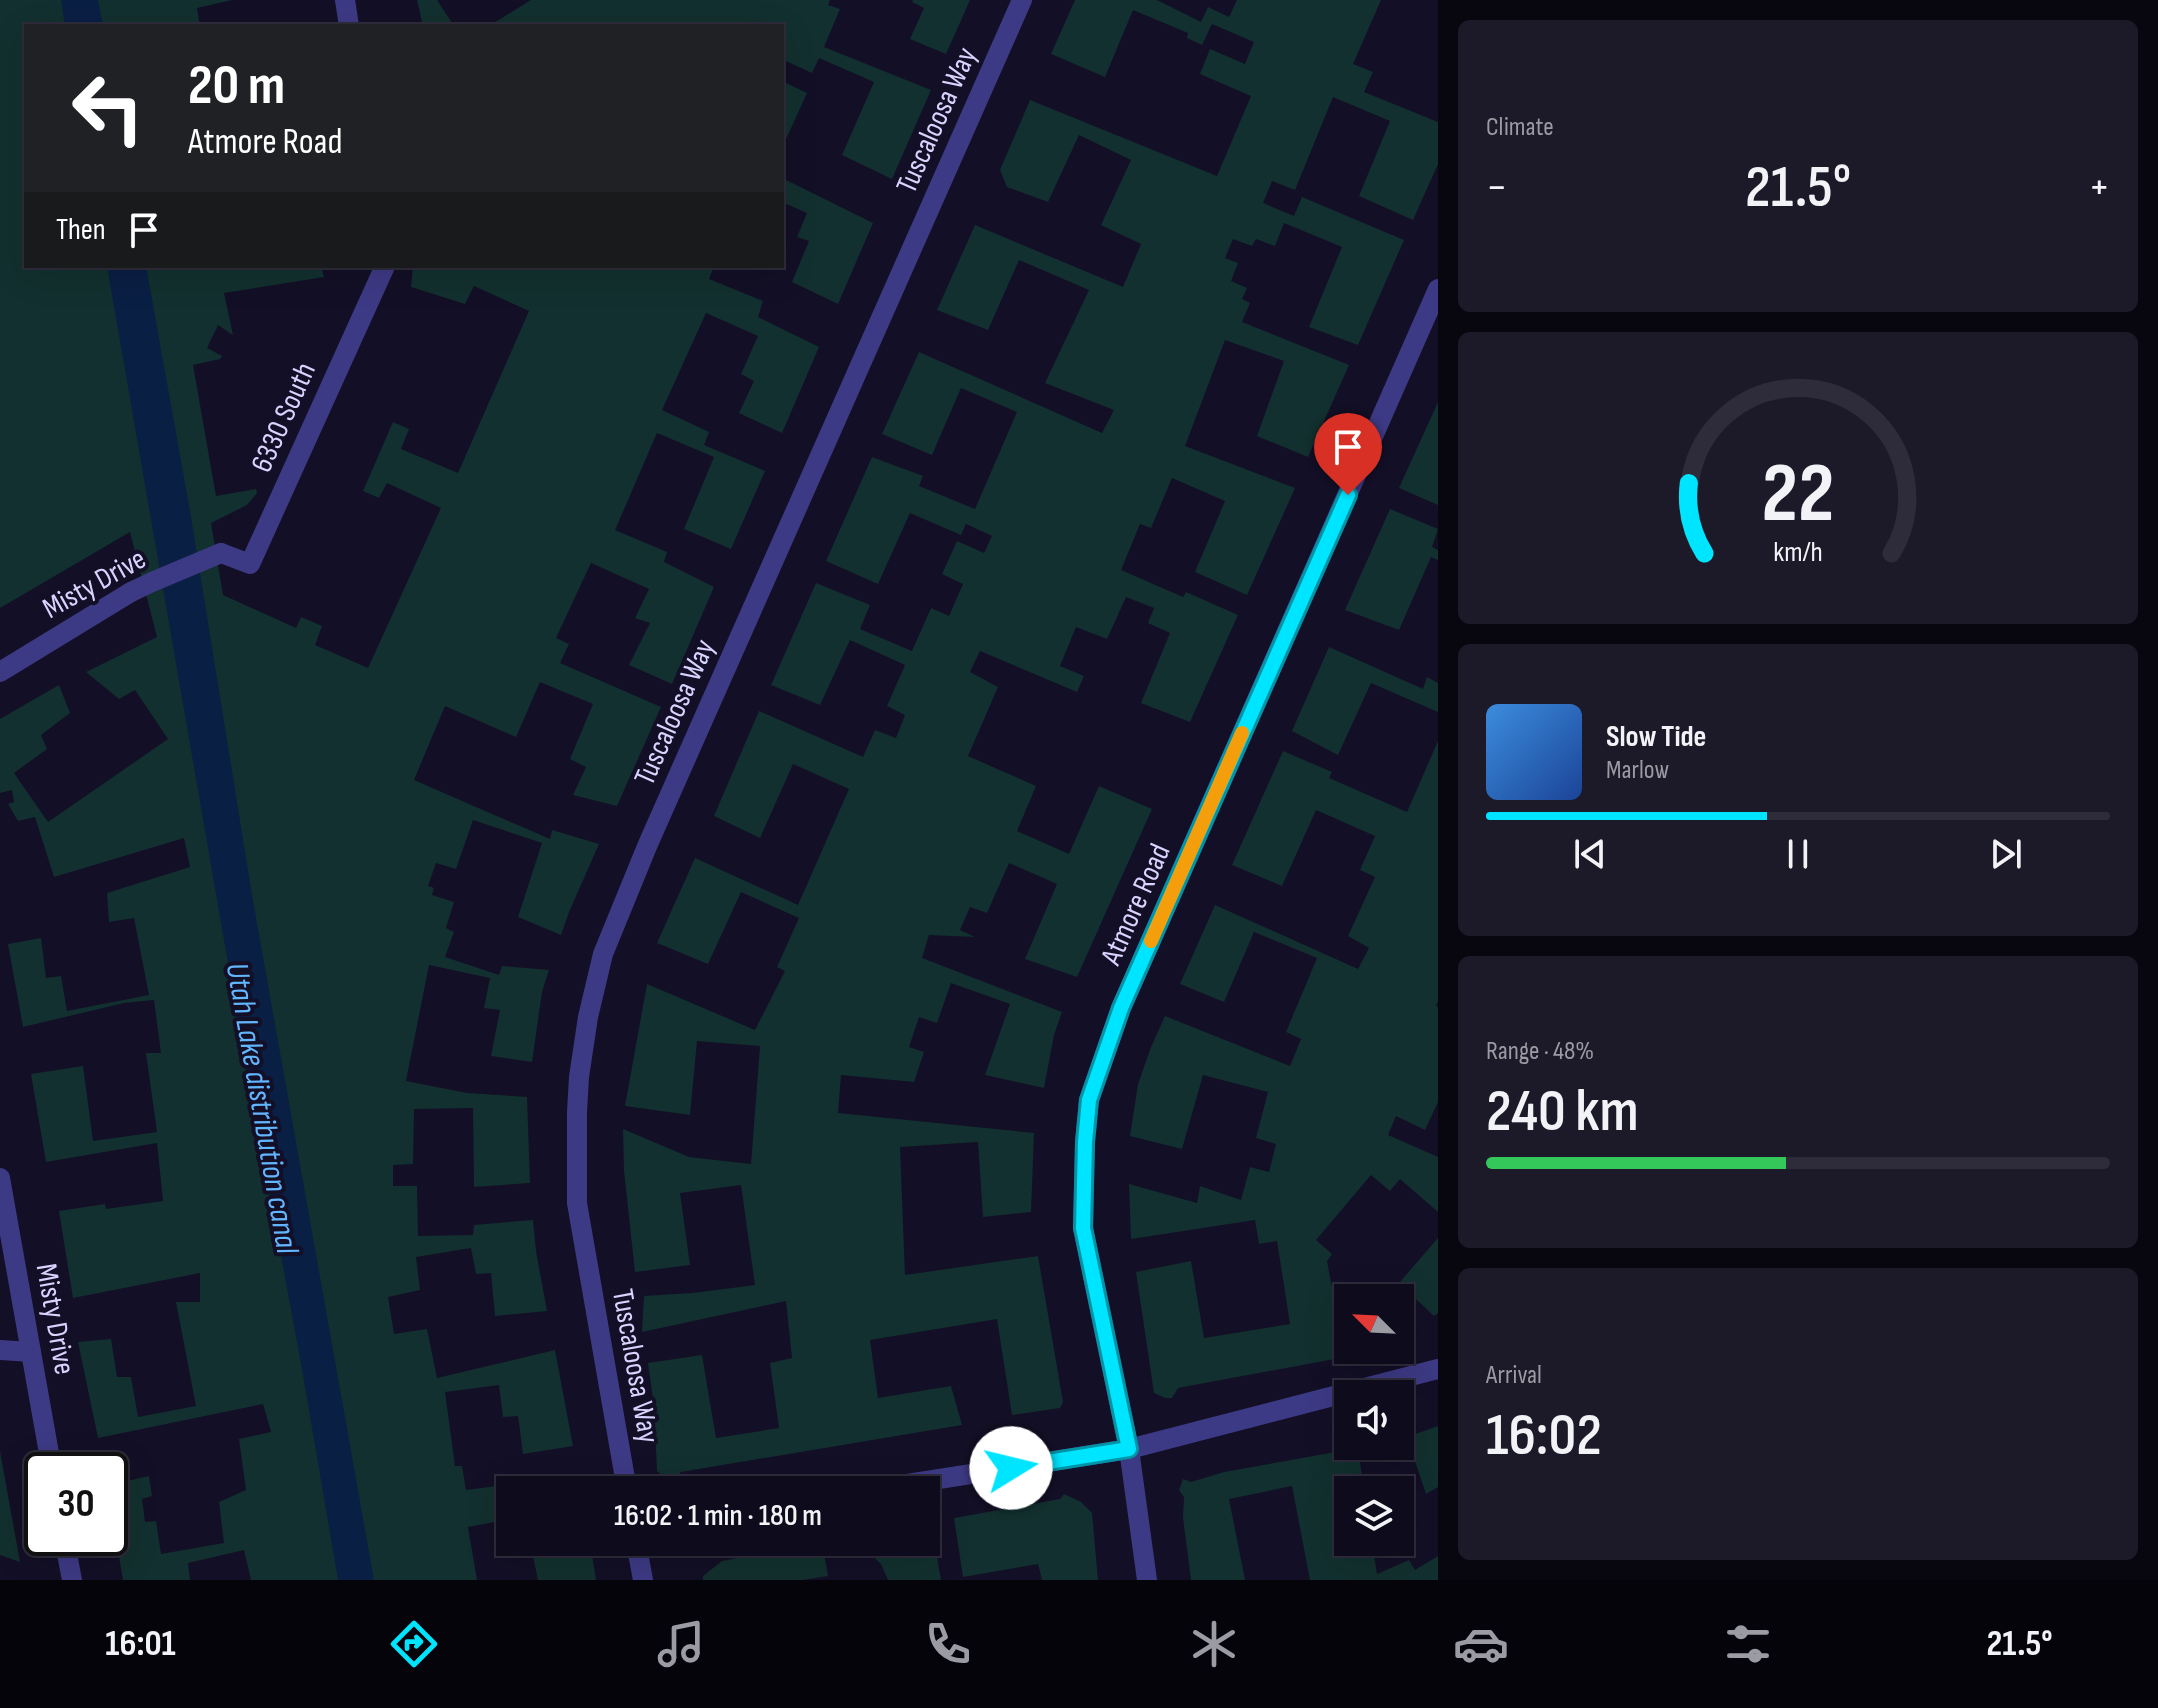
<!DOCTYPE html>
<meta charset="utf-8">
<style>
body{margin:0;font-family:"Sofia Sans Condensed",sans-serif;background:#1c1929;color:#f1f3f6;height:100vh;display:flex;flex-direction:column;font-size:30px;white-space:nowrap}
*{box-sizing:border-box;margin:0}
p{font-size:26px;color:#9b9ba3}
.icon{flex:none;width:44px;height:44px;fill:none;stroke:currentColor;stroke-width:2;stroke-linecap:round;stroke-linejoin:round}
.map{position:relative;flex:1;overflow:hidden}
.side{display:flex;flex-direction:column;gap:20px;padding:20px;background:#08060f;width:720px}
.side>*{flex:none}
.top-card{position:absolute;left:24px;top:24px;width:760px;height:244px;border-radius:0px;box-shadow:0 8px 32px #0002,0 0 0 2px #2e2b3b;background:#202124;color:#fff;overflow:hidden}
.needle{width:52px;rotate:294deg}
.buttons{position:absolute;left:1334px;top:1284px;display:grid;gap:16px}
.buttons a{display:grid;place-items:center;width:80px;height:80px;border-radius:0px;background:#0e0b1c;box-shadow:0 8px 32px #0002,0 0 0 2px #2e2b3b;font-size:40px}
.speed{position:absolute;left:24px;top:1452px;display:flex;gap:16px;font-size:40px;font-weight:700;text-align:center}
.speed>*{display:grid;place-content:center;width:104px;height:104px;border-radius:50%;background:#0e0b1c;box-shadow:0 8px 32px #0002,0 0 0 2px #2e2b3b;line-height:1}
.speed .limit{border:4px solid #111;border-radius:12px;background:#fff;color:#111}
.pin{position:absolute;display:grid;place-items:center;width:68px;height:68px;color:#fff;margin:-82px -34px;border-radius:50% 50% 50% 0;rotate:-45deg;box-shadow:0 0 8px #0007}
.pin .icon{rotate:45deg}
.me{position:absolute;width:88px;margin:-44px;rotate:81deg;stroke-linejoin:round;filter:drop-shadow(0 0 6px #0008)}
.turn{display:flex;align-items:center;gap:28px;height:168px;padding:0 32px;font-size:36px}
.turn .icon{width:104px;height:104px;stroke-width:2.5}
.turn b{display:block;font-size:56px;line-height:68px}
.then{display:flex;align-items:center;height:76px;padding:0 32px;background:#0003;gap:16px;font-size:30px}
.big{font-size:60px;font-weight:600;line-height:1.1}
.side .card{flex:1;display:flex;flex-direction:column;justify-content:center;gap:12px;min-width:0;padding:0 28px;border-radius:12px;background:#1c1929}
.side .dial{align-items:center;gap:0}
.dial svg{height:208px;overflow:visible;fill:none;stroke:#2e2b3b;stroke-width:7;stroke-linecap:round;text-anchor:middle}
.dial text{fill:#f1f3f6;stroke:none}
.song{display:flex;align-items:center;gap:24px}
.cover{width:96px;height:96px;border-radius:12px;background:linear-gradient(135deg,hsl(210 70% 55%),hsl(220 70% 35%))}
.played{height:8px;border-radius:4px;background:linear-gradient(90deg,#00e5ff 45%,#2e2b3b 45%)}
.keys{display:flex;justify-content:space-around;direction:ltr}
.heat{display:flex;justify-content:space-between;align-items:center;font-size:44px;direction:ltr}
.charge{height:12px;border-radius:6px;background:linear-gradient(90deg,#34c759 48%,#2e2b3b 0)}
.trip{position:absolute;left:496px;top:1476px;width:444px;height:80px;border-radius:0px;background:#0e0b1c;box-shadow:0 8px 32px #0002,0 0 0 2px #2e2b3b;font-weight:600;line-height:80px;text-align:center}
.dock{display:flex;height:128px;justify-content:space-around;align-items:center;background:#06040b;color:#9b9ba3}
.dock .icon{width:56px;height:56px}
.dock .selected{color:#00e5ff}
.dock b{font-size:36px;color:#f1f3f6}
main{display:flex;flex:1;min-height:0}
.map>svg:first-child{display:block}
.green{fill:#12302f}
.water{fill:#0a1f44}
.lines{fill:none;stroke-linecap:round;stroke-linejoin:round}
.service{stroke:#3d3a85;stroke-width:20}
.minor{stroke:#3d3a85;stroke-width:20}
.route-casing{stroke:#0095a6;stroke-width:20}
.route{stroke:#00e5ff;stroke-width:14}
.slow{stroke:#f59e0b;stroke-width:14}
.labels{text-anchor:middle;stroke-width:8;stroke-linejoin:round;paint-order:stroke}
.street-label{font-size:30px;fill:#d9d4ff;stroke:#130f26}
.water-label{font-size:32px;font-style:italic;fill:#62b6ff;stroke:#130f26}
</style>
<main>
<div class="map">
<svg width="1438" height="1580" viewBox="0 0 1438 1580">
<rect width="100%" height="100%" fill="#130f26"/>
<!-- green -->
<g class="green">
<path d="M0 0H232L197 8 200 26H26V266H243L244 268 255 266H321L324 277 224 293 233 335 218 325 207 348 222 356 220 359 193 365 216 496 256 489 257 493 247 505 211 523 223 595 296 628 301 617 322 626 315 645 368 668 441 508 387 483 379 498 363 491 393 422 409 429 401 449 458 473 529 311 474 286 465 304 411 287 413 266H714L709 279 763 301 758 317 819 347 782 433 739 413 754 381 741 374 758 336 706 313 662 410 709 432 704 445 765 471 731 549 684 529 714 457 657 433 615 530 667 552 664 562 714 587 672 684 629 665 650 623 635 618 649 589 591 563 556 638 569 644 560 663 661 707 617 806 573 795 586 767 570 759 593 704 540 682 516 737 445 706 414 780 550 839 552 830 599 844 569 912 561 935 518 917 542 843 473 820 456 869 436 863 428 886 434 888 432 895 454 902 446 928 454 932 445 957 499 975 502 966 549 970 542 992 532 1062 491 1056 500 1010 484 1008 490 978 429 965 406 1081 467 1093 527 1097 530 1183 474 1187 473 1108 414 1109 413 1164 393 1165V1186H417L418 1236 473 1235 474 1225 533 1220 536 1251 547 1311 495 1316 491 1273 476 1274 471 1248 416 1257 420 1290 388 1297 394 1334 427 1329 437 1378 555 1350 573 1446 523 1454 518 1416 503 1417 499 1385 445 1392 455 1466H462L466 1490 512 1484 510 1519 468 1527 477 1580H251L244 1550 188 1563 190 1580H123L110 1503V1485L149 1476 152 1496 142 1499 145 1522 156 1521 161 1554 224 1543 219 1502 246 1490 239 1439 271 1432 263 1404 98 1438 78 1342 111 1339 117 1377H131L138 1417 196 1406 176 1302H200V1273L73 1298 59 1211 105 1204 106 1209 163 1201 157 1143 46 1162 31 1074 83 1066 93 1141 157 1132 146 1053H161L154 1000 124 1003 23 1027 8 944 41 938 46 978 61 976 67 1011 149 995 134 918 109 922 107 893 190 867 184 838 54 877 35 817 18 821 8 804 14 802 12 790 0 793V719L59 685 70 713 41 735 47 749 14 773 48 822 168 739 135 690 119 699 86 672 157 637 130 532 0 608Z"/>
<path d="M417 0H437L454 26H423Z"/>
<path d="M531 0H830L828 5 840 9 824 47 931 90 892 179 842 155 874 82 819 58 812 73 786 61 782 68V26H489Z"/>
<path d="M913 0H970L946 54 910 39 924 8 912 2Z"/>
<path d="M1075 0H1157L1201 22 1208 7 1229 17 1237 0H1381L1353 64 1373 72 1364 92 1438 122V164L1413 220 1359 196 1390 121 1333 97 1295 190 1272 181 1263 203 1294 216 1302 197 1404 240 1358 345 1309 327 1342 247 1284 223 1275 246 1256 239 1252 246 1233 239 1225 258 1238 263 1231 281 1247 288 1242 299 1250 303 1242 322 1349 365 1308 457 1257 436 1284 361 1225 340 1185 446 1295 488 1247 595 1195 572 1225 501 1172 478 1151 528 1140 524 1121 570 1183 597 1186 592 1238 615 1190 722 1141 703 1170 633 1148 623 1154 608 1126 597 1107 639 1076 627 1060 666 1084 676 1077 692 980 651 970 672 998 687 968 756 1036 786 1017 831 1069 854 1099 786 1152 809 1077 977 1025 959 1057 884 1009 863 987 913 970 907 960 930 975 937 929 935 922 958 1062 1012 1054 1035 1044 1088 985 1075 1010 1004 951 983 937 1023 919 1017 909 1047 924 1052 914 1082 841 1075 838 1113 1034 1133 1031 1212 983 1217 978 1142 900 1147 905 1275 1038 1256 1063 1402 1060 1408 1012 1415 997 1319 870 1340 878 1398 951 1386 962 1425 681 1472 672 1483 657 1471 654 1406 648 1363 702 1355 716 1438 779 1428 770 1363 792 1358 786 1301 642 1332 644 1296 693 1293 755 1285 741 1185 680 1193 690 1265 635 1272 624 1171 623 1129 689 1157 751 1164 760 1046 697 1041 690 1115 625 1106 647 984 755 1030 785 971 777 967 799 918 741 892 708 964 657 943 695 858 798 905 849 789 793 764 760 838 714 816 759 711 863 757 875 730 896 738 905 715 887 706 905 665 850 640 820 705 771 685 816 583 870 605 860 629 912 651 931 608 949 616 963 584 942 574 957 541 984 553 992 536 966 524 961 535 910 513 878 584 826 561 872 457 923 476 919 486 975 509 1017 412 961 388 932 455 882 434 919 352 1102 433 1114 410 1045 383 1089 290 1019 260 988 330 937 310 975 225 1123 287 1141 244 1101 225 1131 160 1079 135 1048 202 1007 187 1000 170 1030 100 1217 176 1251 96 1200 74 1210 49 1245 64 1254 42 1212 24 1202 45 1187 38 1188 33 1133 10 1105 77 1051 54Z"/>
<path d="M782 81 807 93 782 148Z"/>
<path d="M782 178 873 223 838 304 792 282 809 241 797 237 807 213 782 202Z"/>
<path d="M1438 402V505L1399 488Z"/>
<path d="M1390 509 1438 529 1432 547 1438 550V560L1431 557 1399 630 1345 610Z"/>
<path d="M1329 647 1423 689 1427 677 1438 683V712L1371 683 1338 755 1292 731Z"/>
<path d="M1438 741V1001L1436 1006 1438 1007V1102L1425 1130 1396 1116 1388 1135 1438 1157V1212L1400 1179 1390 1191 1371 1175 1316 1240 1332 1254 1327 1261 1345 1357 1178 1388 1172 1398H1165L1154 1393 1136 1272 1191 1261 1204 1338 1290 1324 1277 1241 1259 1244 1255 1220 1131 1239 1129 1184 1197 1203 1200 1186 1241 1200 1250 1167 1269 1172 1276 1144 1256 1138 1268 1092 1203 1075 1182 1149 1130 1136 1138 1084 1151 1047 1165 1016 1290 1066 1301 1039 1286 1032 1317 958 1254 932 1224 1002 1180 984 1215 905 1358 969 1369 948 1348 936 1375 877 1360 870 1375 836 1316 810 1282 886 1232 865 1283 751 1332 772 1329 778 1407 812Z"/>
<path d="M1438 1238V1313L1434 1316 1399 1283Z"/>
<path d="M1438 1426V1487L1426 1494 1407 1437Z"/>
<path d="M1358 1448 1364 1490H1348V1542H1372L1377 1574 1409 1560 1415 1570 1438 1556V1580H1310L1292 1486 1229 1499 1245 1580H1191L1183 1518 1184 1497 1179 1490 1183 1479 1191 1482 1224 1472Z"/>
<path d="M0 1451 20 1562 0 1555Z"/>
<path d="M1064 1494 1081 1502 1092 1513 1098 1580H1042L1038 1564 963 1577 954 1518 1060 1499Z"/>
<path d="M931 1522 941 1580H888L881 1564 867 1551V1542H926V1523Z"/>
<path d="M530 1542H590L596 1580H538Z"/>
<path d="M822 1542 828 1576 803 1580H703V1576L722 1561Z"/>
</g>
<!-- water -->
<g class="water">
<path d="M61 0H98L103 26H65Z"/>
<path d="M107 266H146L190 511 252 895 374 1580H338L303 1375 241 1038Z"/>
</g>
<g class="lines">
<!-- service -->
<path class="service" d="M131 592 152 582 221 553"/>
<!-- minor -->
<g class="minor">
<path d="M345 0 349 26"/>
<path d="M221 553 250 564 385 266"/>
<path d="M0 672 131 592"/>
<path d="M0 1178 52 1470"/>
<path d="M0 1350 31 1352"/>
<path d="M627 1490 577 1203V1112L579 1077 588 1017 603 954 648 844 1022 0"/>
<path d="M869 1490 1129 1449 1438 1369"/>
<path d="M64 1538 72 1580"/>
<path d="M636 1542 643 1580"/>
<path d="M1147 1580 1129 1449 1083 1228 1085 1142 1089 1100 1121 1008 1438 289"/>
</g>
</g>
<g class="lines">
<!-- route casing -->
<g class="route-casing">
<path id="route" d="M1011 1468 1129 1449 1083 1228 1085 1142 1089 1100 1121 1008 1348 495"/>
</g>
<!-- route -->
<use href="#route" class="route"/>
<!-- slow -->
<path class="slow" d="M1151 941 1242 733"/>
</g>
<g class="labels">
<!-- street labels -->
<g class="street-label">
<text transform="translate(936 120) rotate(-66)" y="10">Tuscaloosa Way</text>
<text transform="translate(283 417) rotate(-66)" y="10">6330 South</text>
<text transform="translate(94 583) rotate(-29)" y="10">Misty Drive</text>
<text transform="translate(674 712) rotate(-66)" y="10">Tuscaloosa Way</text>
<text transform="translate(1135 904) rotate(-66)" y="10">Atmore Road</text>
<text transform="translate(56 1319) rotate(80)" y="10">Misty Drive</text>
<text transform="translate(636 1366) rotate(80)" y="10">Tuscaloosa Way</text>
</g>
<!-- water labels -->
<g class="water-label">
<text transform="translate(263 1108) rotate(80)" y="11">Utah Lake distribution canal</text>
</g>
</g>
</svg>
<div class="buttons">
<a><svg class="needle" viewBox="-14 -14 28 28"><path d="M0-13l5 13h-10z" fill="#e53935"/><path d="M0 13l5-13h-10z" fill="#9b9ba3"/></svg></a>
<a><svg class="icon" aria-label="sound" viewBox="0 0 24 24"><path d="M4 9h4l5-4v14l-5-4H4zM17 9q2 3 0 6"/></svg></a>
<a><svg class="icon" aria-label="layers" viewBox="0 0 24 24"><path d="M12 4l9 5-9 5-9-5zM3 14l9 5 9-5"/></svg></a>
</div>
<div class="speed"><div class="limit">30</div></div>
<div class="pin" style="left:1348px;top:495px;background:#d93025"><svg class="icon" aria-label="arrive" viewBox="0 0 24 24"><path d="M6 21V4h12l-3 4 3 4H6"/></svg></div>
<svg class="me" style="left:1011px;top:1468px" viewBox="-20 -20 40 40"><circle r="19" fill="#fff"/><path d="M0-13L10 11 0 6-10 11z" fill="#00e5ff"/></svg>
<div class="trip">16:02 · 1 min · 180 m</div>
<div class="top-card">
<div class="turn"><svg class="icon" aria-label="left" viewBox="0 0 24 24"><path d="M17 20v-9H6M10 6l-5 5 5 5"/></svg><div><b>20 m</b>Atmore Road</div></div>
<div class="then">Then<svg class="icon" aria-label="arrive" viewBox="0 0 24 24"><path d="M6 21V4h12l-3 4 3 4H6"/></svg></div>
</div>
</div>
<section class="side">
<div class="card"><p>Climate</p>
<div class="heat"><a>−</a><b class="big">21.5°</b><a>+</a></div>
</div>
<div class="card dial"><svg viewBox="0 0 100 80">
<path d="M14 69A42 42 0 1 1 86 69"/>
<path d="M14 69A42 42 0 0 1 8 42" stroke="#00e5ff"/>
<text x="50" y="56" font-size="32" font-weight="700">22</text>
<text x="50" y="72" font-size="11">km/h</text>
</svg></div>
<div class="card">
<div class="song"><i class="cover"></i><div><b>Slow Tide</b><p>Marlow</p></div></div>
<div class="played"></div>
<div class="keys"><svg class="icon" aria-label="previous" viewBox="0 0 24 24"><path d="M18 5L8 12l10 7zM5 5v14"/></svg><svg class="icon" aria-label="pause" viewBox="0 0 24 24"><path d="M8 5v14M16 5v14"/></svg><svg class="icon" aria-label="next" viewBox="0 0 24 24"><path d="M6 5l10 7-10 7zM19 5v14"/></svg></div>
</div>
<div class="card"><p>Range · 48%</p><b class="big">240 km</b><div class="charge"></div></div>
<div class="card"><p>Arrival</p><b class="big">16:02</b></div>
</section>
</main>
<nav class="dock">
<b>16:01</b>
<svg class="icon selected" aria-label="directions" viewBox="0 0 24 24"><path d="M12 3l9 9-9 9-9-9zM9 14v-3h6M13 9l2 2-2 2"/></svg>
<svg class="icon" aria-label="music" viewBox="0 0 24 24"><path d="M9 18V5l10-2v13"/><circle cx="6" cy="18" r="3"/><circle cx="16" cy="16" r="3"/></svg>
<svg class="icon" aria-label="phone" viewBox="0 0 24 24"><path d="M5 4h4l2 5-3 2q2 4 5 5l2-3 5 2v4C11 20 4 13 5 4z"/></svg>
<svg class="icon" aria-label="climate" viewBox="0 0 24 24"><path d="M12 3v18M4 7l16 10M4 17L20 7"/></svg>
<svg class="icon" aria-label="car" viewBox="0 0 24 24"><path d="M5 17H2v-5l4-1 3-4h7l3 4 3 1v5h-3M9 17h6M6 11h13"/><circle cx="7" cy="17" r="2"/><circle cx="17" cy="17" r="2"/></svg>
<svg class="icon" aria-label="filters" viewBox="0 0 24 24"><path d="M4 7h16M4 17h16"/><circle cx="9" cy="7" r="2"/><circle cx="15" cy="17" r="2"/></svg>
<b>21.5°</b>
</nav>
